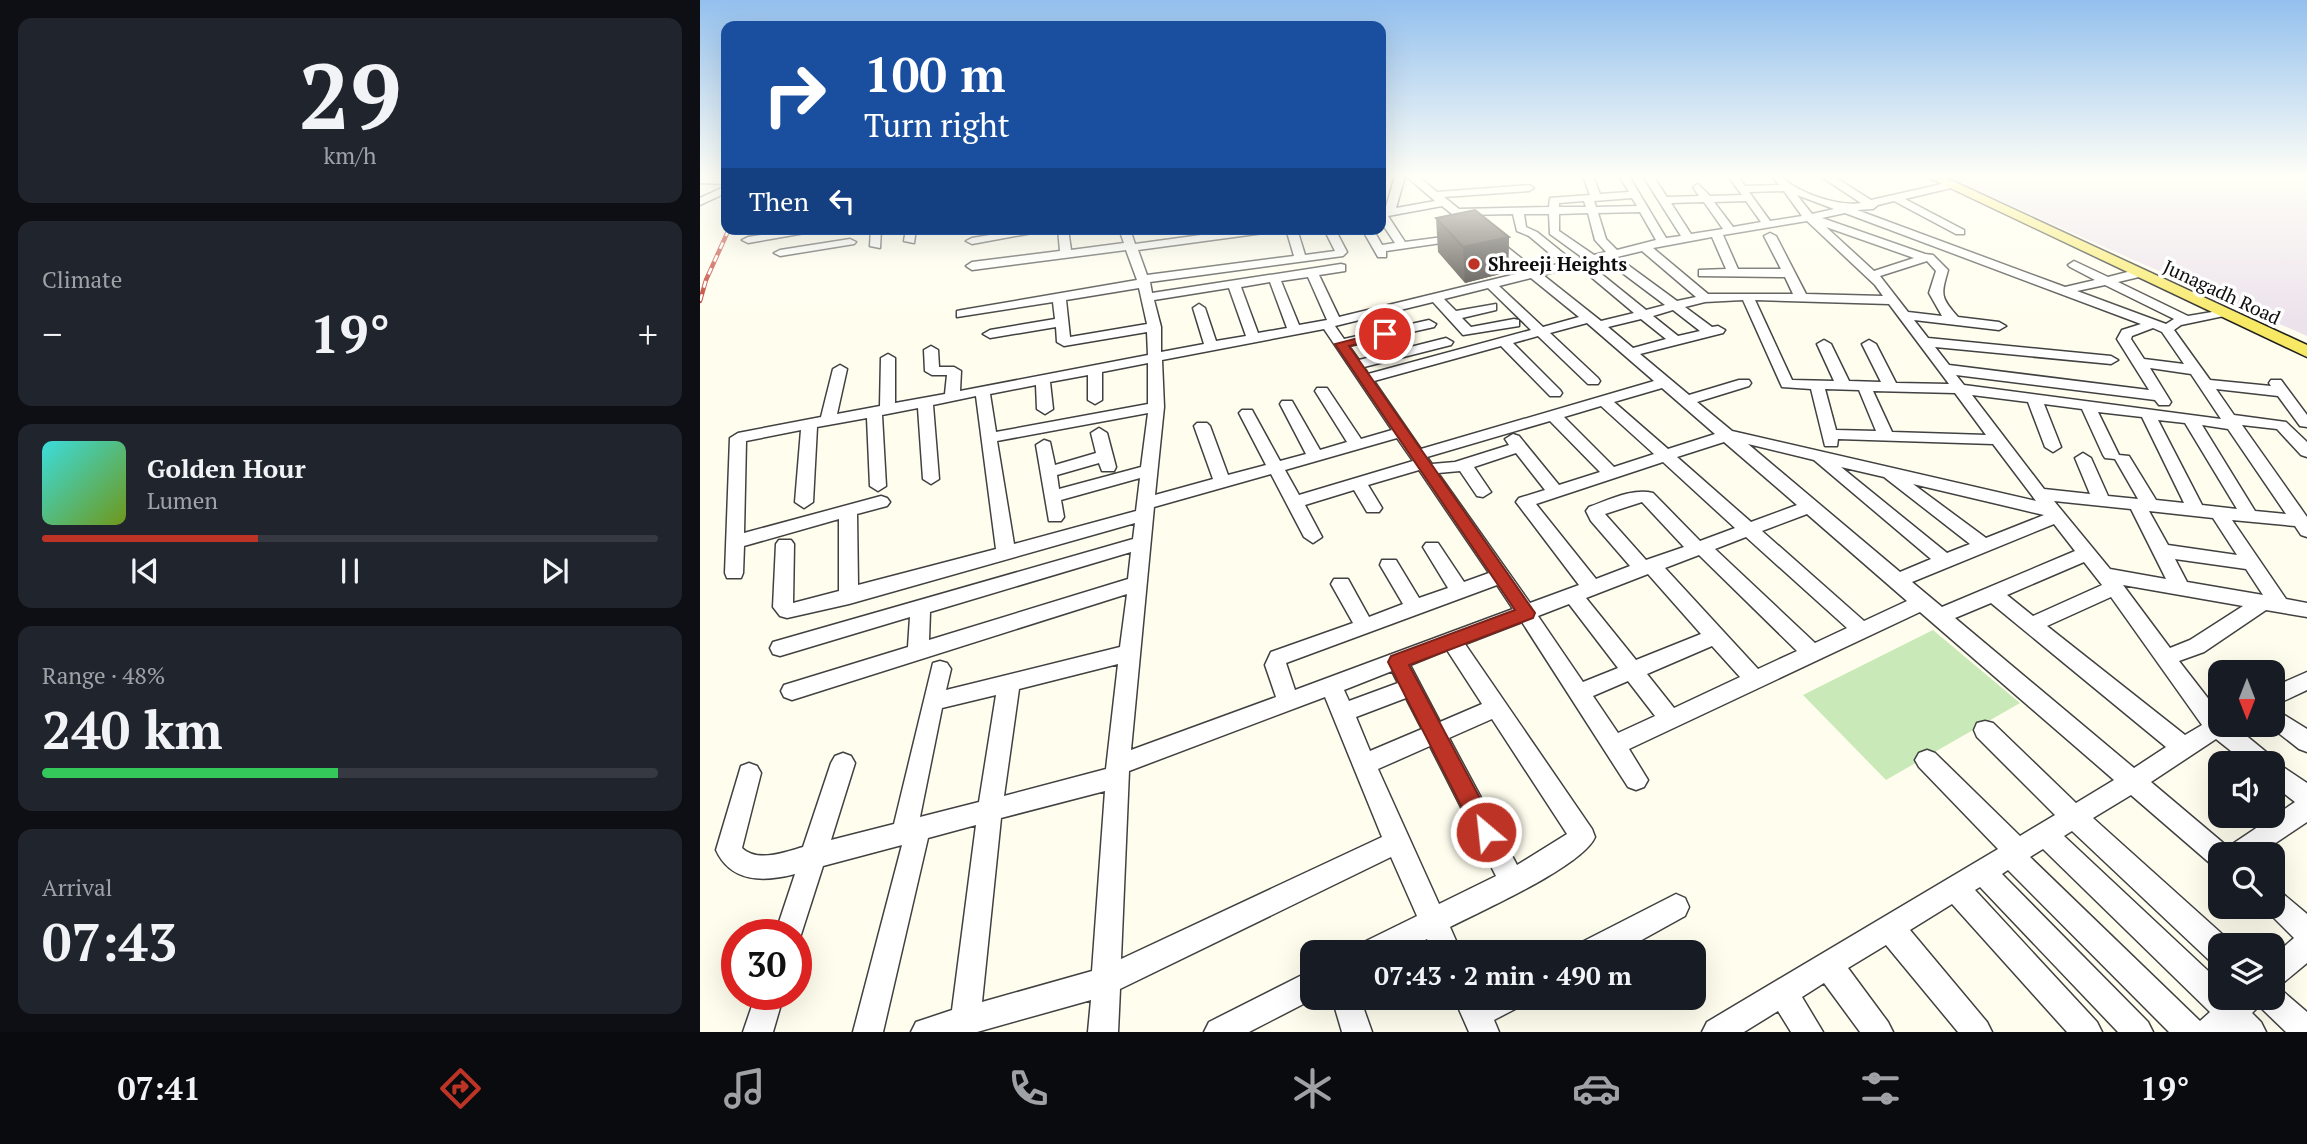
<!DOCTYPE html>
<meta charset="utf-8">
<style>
body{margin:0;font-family:"PT Serif",serif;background:#20242c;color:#f1f3f6;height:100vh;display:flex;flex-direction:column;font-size:26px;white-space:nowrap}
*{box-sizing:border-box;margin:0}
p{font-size:23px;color:#9ea1a6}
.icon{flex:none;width:38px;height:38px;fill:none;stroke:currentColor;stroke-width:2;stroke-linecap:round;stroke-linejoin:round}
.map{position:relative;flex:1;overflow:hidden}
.side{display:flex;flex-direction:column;gap:18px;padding:18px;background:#0d0f14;width:700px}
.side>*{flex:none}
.guide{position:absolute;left:21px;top:21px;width:665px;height:214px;border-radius:14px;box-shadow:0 7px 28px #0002;background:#1a4fa0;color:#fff;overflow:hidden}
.needle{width:46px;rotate:180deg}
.controls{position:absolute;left:1508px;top:660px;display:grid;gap:14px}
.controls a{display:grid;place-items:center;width:77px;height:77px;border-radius:14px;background:#171b24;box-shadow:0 7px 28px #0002;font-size:35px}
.speed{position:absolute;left:21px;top:919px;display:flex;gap:14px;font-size:35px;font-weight:700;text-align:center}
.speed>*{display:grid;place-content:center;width:91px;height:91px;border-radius:50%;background:#171b24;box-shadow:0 7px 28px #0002;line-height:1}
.speed .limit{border:10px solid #d22;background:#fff;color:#111}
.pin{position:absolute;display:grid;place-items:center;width:60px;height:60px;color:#fff;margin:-30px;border:4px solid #fff;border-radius:50%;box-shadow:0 2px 7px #0007}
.me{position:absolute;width:77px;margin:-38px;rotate:332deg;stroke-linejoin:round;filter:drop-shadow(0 0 5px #0008)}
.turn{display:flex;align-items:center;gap:24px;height:147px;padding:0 28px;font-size:32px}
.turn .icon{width:91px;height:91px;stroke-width:2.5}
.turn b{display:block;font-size:49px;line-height:60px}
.then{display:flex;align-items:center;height:66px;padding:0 28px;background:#0003;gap:14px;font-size:26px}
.big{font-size:52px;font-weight:700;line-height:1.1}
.side .tile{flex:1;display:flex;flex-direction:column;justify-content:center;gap:10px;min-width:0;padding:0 24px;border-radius:14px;background:#20242c}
.side .dial{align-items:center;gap:0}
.dial b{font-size:91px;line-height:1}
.song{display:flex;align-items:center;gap:21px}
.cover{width:84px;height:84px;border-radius:10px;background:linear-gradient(135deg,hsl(180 70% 55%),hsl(80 70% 35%))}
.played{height:7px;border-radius:4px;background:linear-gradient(90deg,#bd3426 35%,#363941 35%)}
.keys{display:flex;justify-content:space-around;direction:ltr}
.heat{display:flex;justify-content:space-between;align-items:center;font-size:38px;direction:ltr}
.charge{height:10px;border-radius:5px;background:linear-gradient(90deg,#34c759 48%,#363941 0)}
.trip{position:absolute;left:600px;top:940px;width:406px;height:70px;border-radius:14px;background:#171b24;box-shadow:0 7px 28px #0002;font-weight:700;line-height:70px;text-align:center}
.tabs{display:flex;height:112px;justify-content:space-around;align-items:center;background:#090b0e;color:#9ea1a6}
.tabs .icon{width:49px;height:49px}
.tabs .selected{color:#bd3426}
.tabs b{font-size:32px;color:#f1f3f6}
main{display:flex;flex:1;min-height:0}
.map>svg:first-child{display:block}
.industrial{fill:#ece2ec}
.green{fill:#cae9b8}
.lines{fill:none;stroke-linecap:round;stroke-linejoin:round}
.minor-casing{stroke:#414141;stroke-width:3}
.major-casing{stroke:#1f1f1f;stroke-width:3}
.minor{fill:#fff;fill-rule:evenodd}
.major{fill:#f8e965;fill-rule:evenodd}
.rail-casing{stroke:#bd3426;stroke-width:4.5}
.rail{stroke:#fff;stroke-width:2.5;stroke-dasharray:7;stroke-linecap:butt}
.wall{fill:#4a4540}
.shaded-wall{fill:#3c3834}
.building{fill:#56504a;stroke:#3c3834;stroke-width:2}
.route{fill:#bd3426;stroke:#7b2219;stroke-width:2}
.poi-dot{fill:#bd3426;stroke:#fff;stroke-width:2.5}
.labels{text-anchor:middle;stroke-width:7;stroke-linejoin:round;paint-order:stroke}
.far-poi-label{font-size:19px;font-weight:bold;fill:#0e0e0e;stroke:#fff;text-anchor:start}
.far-street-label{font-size:19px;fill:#0e0e0e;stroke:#fff}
</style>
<main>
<section class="side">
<div class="tile dial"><b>29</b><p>km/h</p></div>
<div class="tile"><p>Climate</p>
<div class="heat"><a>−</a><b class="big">19°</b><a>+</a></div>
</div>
<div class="tile">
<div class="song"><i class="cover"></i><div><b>Golden Hour</b><p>Lumen</p></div></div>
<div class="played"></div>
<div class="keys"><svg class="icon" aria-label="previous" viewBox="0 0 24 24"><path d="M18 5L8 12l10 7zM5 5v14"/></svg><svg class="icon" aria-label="pause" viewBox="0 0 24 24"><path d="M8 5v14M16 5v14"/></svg><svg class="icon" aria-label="next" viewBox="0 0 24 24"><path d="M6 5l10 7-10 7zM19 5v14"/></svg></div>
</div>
<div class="tile"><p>Range · 48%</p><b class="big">240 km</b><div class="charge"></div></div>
<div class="tile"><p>Arrival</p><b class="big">07:43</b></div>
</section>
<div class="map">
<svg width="1607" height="1032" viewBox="0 0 1607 1032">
<rect width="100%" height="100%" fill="#fffeee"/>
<!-- industrial -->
<path class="industrial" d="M1243 176H1607V336L1361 228Z"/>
<!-- green -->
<path class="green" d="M1233 630 1320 703 1186 780 1103 695Z"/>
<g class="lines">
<!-- minor casing -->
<g class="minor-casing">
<g id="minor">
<path d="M695 176H705L696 208 735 201 706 176H718L737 192 829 185 834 188 829 191 744 197 759 209 849 207 850 198 890 195 883 176H893L900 194 929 192 919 176H929L966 238 981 236 943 176H953L967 197 999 196 993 187 998 184 1010 196 1042 195 1028 176H1038L1045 186 1079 185 1072 176H1082C1095 193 1141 207 1161 203L1120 176H1133L1171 200 1251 182 1255 183V187L1205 199 1264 230V234H1256L1194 201 1178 205 1173 209 1157 210 1365 287 1395 280 1370 267 1368 265 1374 261 1408 277 1435 270 1441 274 1439 277 1418 282 1488 316 1524 310V316L1481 325 1474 330 1510 380 1571 386 1569 383 1571 380H1581L1607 415V427L1600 426 1578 396 1516 389 1534 415 1586 422 1607 442V457L1601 455 1577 429 1542 425 1607 517V537L1601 535 1595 526 1532 520 1586 599 1607 603V617L1566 610 1504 652 1479 661 1521 715V724H1532L1571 756 1574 761 1607 783V822L1559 854H1521V869L1512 865 1431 795 1393 818 1531 942 1532 945H1521V966L1511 962 1372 831 1364 836 1521 983V998H1573V956L1594 938 1562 906H1573V889L1582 893 1607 914V963L1578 987 1607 1012V1032H1586L1559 1006 1552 1013 1561 1022 1566 1032H1469L1308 870 1302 874 1448 1022 1453 1032H1418L1280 887 1275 890 1397 1022 1402 1032H1367L1252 904 1210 930 1287 1022 1292 1032H1258L1186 945 1148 968 1188 1022 1193 1032H1160L1124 983 1102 997 1123 1032H1091L1078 1011 1044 1032H1002L1007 1022 1298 849 1219 767 1215 760 1219 753 1227 750 1235 753 1320 836 1355 815 1277 737 1274 730 1277 723 1285 721 1293 723 1376 803 1414 780 1220 612 929 749 948 780 944 787 936 790 928 787 822 622 765 644 892 829 895 837C883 866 781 911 750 927L761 952H733L727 939 702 952H660L664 942 717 916 691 857 420 989 418 1032H388L391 1000 277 1032H211L216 1022 252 1010 276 825 228 838 183 1032H153L202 845 123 866 98 944 96 934H75L95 874C64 882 31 883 16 850L41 766 49 763 57 766 61 773 42 848C58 863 85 852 103 847L131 763 135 756 143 753 151 756 155 763 131 840 194 824 233 663 240 661 247 663 251 669 246 690 420 647 427 594 92 700 84 697 81 691 84 685 208 647 210 617 80 656 73 654 70 648 73 642 433 539 435 523 149 604 87 618 80 616 73 607 76 544 79 540H91L94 544 93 603 139 591V519L44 546 43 573 41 578H27L25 573 30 438 38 433 121 417 133 369 140 365 147 369 137 414 180 406 181 358 188 354 195 358V403L245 394 247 375H232L225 371 224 350 231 346 238 350 239 367H254L261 371 260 391 448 355 447 332 364 346 357 342 356 327 290 338 283 334 290 330 355 319 353 302 257 317V311L262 310 437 280 426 250 272 270 266 266 272 262 360 251 358 229H368L371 250 424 243 419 229H430L435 244 545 229H576L571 232 438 250 447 275 594 256 586 229H597L605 255 635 251 624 229H635L647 252 643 256 450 282 452 293 641 264 645 265V271L619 275 639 317 824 272 742 206 688 216 705 242 758 235 764 238 762 240 686 251V257H678L662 229H673L682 245 695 243 681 222V211L685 210ZM1084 191 1102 216 1070 221 1049 192ZM1097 195 1134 209 1112 214ZM932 198 937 206 896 207 894 201ZM884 201 886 207H859V203ZM1046 201 1061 222 1033 227 1014 202ZM1004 202 1023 229 991 234 971 203ZM940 212 956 240 917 250 906 239 898 213ZM888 213 895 240 906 252 894 255 859 231V214ZM1145 213 1441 324 1422 330 1417 339 1449 390 1249 365 1235 347 1411 364 1418 360 1411 356 1228 338 1214 320 1299 330 1306 326 1299 322 1258 317C1240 297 1241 295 1248 270L1233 255 1225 254 1122 218ZM813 214 817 231 829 236 861 263 836 270 767 215ZM824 214H849L850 234 883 258 873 261 837 232 826 227ZM1107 221 1175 285 1183 296 1106 294 1076 236 1070 233 1064 236 1081 269H1038L1023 235ZM1126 227 1214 258 1174 271ZM1012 237 1026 269 999 270V276L1085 277 1093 294H1008L953 248ZM942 251 996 297 977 301 917 257ZM905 260 965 305 946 310 889 264ZM1227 261 1236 271 1229 293 1242 316 1208 312 1180 276ZM878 266 934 313 901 321 843 275ZM608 277 627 320 599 325 581 281ZM831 278 879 317 843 327 799 286ZM570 282 587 328 558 333 541 287ZM1405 285 1474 319 1466 324 1377 291ZM439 288 447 324 370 337 366 300ZM529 288 546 336 516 341 505 308 499 304 493 308 504 344 461 352V327L454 300ZM788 288 831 330 668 374 664 367 751 345 753 342 746 338 659 360 649 346 734 327 736 324 729 320 644 339 635 326 733 302 763 335 819 326V320L814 319 771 327 762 318 796 310V304L756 311 744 299ZM1043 300 1082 387 1111 389 1125 446H1137L1138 439 1293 444 1336 501 1032 431 997 402 1049 386 1051 383 1049 380H1039L989 395 940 354 1023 333 1025 330 1018 326 1012 327 985 307 1005 302ZM1055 300 1189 304 1249 384 1196 383 1176 344 1169 340 1162 344 1181 382 1149 381 1131 344 1124 340 1117 344 1134 381 1092 380ZM973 310 1000 331 978 336 953 316ZM941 319 966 339 933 348 908 327ZM887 323 954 381 721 449 674 381 801 346 850 396H860L862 393 860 390 813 343 838 336 888 384H898L900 381 898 378 850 333ZM1453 328 1462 332 1484 364 1444 359 1431 339 1432 336ZM624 329 692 430 661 439 627 388H617L615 391 647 442 620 450 592 401H582L580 404 606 454 580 461 552 410H542L539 413 566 465 528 475 510 426 507 423H497L494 426 513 479 455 495 464 407 462 360ZM448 363V404L296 432 290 394 336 385 337 409 345 414 353 409 350 382 388 375V400L395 404 402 400V372ZM1450 368 1491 374 1521 419 1264 385 1256 375 1455 400 1459 405H1469L1471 402ZM962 388 1015 434 968 449 914 402ZM1125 389 1159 390 1176 431 1136 430ZM1173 391 1255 393 1286 435 1192 432ZM1272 395 1328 402 1345 447 1353 452 1361 447 1344 404 1382 409 1403 455 1405 458 1415 459 1438 499 1408 496 1391 458 1383 453 1375 458 1390 494 1344 489ZM276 396 296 549 158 585 157 514 187 506 190 502 187 498 181 496 44 533 46 441 101 430 95 502 104 508 113 502 117 427 167 418 170 486 178 491 186 486 182 415 218 408 223 479 231 484 239 479 233 405ZM901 406 954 454 914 467 864 417ZM1398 412 1442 417 1484 503 1456 500 1429 456 1419 455ZM448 413 441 467 359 489 357 475 399 463 402 471H414L416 467 407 433 399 428 391 433 396 453 355 465 350 442 344 440 336 445 349 521H361L364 517 361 500 440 478 436 511 314 544 297 441ZM1458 420 1485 423 1537 509 1502 505ZM850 421 900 472 859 485 819 436 813 434 805 439 809 445 755 462 732 464 727 457ZM1502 425 1528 429 1586 514 1555 511ZM697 438 713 461 599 495 585 470ZM1024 442 1097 505 1051 522 977 457ZM1048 444 1114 460 1231 559 1200 572ZM816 453 845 490 819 498 816 502 879 585 830 603 738 473 760 471 777 496 783 497 791 492 774 467ZM963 462 1035 528 1000 541 953 493C932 488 909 500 889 507L886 511 891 521 930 566 896 579 836 504ZM1141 467 1184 477 1270 544 1247 553ZM719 470 789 573 764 582 738 543H726L723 547 748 588 719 598 696 560H682L680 565 703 604 669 617 648 579H634L631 584 653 623 571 652 565 665 576 697 431 750 454 507 571 474 604 537 613 543 622 537 605 505 654 490 667 512H679L682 508 668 485ZM1213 484 1344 515 1286 538ZM1354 501 1431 509 1466 579 1410 569ZM942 502 984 547 946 560 905 514ZM1449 511 1513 518 1537 555 1468 545ZM1107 514 1207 601 1164 621 1062 531ZM1354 524 1375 551 1242 607 1212 582ZM1046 537 1147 628 1115 643 1015 549ZM431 552 428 579 229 640 230 612ZM999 555 1097 651 1058 669 965 568ZM1475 559 1546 569 1563 595 1487 582ZM1384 562 1402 585 1333 616 1307 595ZM948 574 1001 634 936 660 886 598ZM797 585 813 609 595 690 586 663ZM1423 585 1543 606 1490 640 1470 648ZM1411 597 1502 725 1485 735 1347 626ZM1291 603 1466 747 1434 768 1255 618ZM869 604 918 668 883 682 838 616ZM1012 646 1040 677 974 708 947 674ZM747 650 782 704 740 722 710 665ZM418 664 406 769 304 796 319 689ZM692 671 698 683 649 701 644 690ZM928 681 955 716 918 733 893 696ZM296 695 279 802 220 817 242 708ZM625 697 682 837 421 959 429 771ZM706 698 722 729 670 751 656 717ZM792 719 867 834 817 865 749 738ZM1516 739 1546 763H1573V785L1595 802 1528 847 1451 782ZM730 746 796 876 739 904 678 769ZM405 791 392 971 282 1002 301 818ZM1343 849 1510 1012 1500 1021 1330 857Z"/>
<path d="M0 177 26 178V184L0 183Z"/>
<path d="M26 186V193L0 205V198Z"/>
<path d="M99 229H128L48 243 42 240 48 237Z"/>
<path d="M171 229H181L180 248 170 246Z"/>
<path d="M206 229H216L214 243 204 241Z"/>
<path d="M326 229H354L272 244 266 241 272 238Z"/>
<path d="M150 239 156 242 154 244 80 256 74 253 80 250Z"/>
<path d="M1607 672V690L1573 706V687Z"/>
<path d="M1573 708 1607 729V752L1599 749 1567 724H1573Z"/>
<path d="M976 894 985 898 989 907 985 916 920 952H878L882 942Z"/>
<path d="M612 970V998H615L549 1032H504L509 1022Z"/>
<path d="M56 994H84L73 1032H43Z"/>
<path d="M632 998H660L672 1032H642Z"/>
<path d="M754 998H821L817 1008 794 1020 799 1032H769Z"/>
</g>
</g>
<!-- major casing -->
<g class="major-casing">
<path id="major" d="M1225 176H1242L1607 345V357Z"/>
</g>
<!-- minor -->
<use href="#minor" class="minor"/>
<!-- major -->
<use href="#major" class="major"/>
<!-- rail casing -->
<g class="rail-casing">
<path id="rail" d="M0 301 6 280 29 229"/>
</g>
<!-- rail -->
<use href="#rail" class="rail"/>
</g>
<!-- wall -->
<path class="wall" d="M736 218 809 237 808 272 765 283 738 252Z"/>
<!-- shaded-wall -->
<path class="shaded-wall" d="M809 237 808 272 765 283 763 247Z"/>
<!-- building -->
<path class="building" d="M775 210 809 237 763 247 736 218Z"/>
<!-- sky -->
<linearGradient id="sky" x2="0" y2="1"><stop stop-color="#93c0ee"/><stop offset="0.55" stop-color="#fffff7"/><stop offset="1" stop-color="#fffff7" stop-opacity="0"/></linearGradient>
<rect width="1607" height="321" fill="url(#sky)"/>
<!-- route -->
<path class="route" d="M685 331 689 332V337L649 346 835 613 833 618 709 665 798 832 794 839 786 842 778 839 688 662 691 656 815 610 635 344Z"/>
<!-- markers -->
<circle class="poi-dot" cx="774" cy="264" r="7"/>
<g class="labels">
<!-- far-poi labels -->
<g class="far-poi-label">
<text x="788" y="271">Shreeji Heights</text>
</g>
<!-- far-street labels -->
<g class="far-street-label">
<text transform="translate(1522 292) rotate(25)" y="7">Junagadh Road</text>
</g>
</g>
</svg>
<div class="controls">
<a><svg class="needle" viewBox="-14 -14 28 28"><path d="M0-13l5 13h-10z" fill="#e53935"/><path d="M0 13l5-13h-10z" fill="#9ea1a6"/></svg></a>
<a><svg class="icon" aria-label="sound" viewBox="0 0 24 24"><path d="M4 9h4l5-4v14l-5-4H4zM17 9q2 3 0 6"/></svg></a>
<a><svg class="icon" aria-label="search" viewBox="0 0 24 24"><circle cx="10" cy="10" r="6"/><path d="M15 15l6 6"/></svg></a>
<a><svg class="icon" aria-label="layers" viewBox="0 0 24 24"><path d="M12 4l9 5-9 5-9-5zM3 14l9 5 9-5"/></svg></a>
</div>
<div class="speed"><div class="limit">30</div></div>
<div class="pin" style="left:685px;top:334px;background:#d93025"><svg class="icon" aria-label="arrive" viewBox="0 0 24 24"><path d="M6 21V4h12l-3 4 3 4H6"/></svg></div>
<svg class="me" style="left:786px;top:832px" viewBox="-20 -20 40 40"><circle r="17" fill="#bd3426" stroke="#fff" stroke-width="3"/><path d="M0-11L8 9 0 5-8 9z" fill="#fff"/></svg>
<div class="trip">07:43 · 2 min · 490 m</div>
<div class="guide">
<div class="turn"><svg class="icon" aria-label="right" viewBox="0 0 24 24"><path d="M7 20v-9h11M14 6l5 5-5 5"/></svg><div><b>100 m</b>Turn right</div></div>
<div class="then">Then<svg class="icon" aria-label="left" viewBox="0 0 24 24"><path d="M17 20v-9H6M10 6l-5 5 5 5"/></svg></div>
</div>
</div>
</main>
<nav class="tabs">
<b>07:41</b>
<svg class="icon selected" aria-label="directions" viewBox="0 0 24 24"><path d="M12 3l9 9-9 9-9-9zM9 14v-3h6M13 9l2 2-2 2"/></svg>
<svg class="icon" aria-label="music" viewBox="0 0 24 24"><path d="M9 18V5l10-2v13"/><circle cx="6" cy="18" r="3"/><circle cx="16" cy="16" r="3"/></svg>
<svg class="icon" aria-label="phone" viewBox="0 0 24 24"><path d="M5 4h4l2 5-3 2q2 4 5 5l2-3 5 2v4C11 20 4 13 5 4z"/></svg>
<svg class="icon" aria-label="climate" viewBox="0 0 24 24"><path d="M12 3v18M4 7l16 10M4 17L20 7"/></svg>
<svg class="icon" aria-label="car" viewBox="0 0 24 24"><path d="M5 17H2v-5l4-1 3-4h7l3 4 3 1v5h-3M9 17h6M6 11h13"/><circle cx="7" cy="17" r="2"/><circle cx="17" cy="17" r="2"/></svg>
<svg class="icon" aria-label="filters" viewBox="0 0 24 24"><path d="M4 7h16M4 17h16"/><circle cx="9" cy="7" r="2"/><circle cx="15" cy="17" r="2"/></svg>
<b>19°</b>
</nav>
